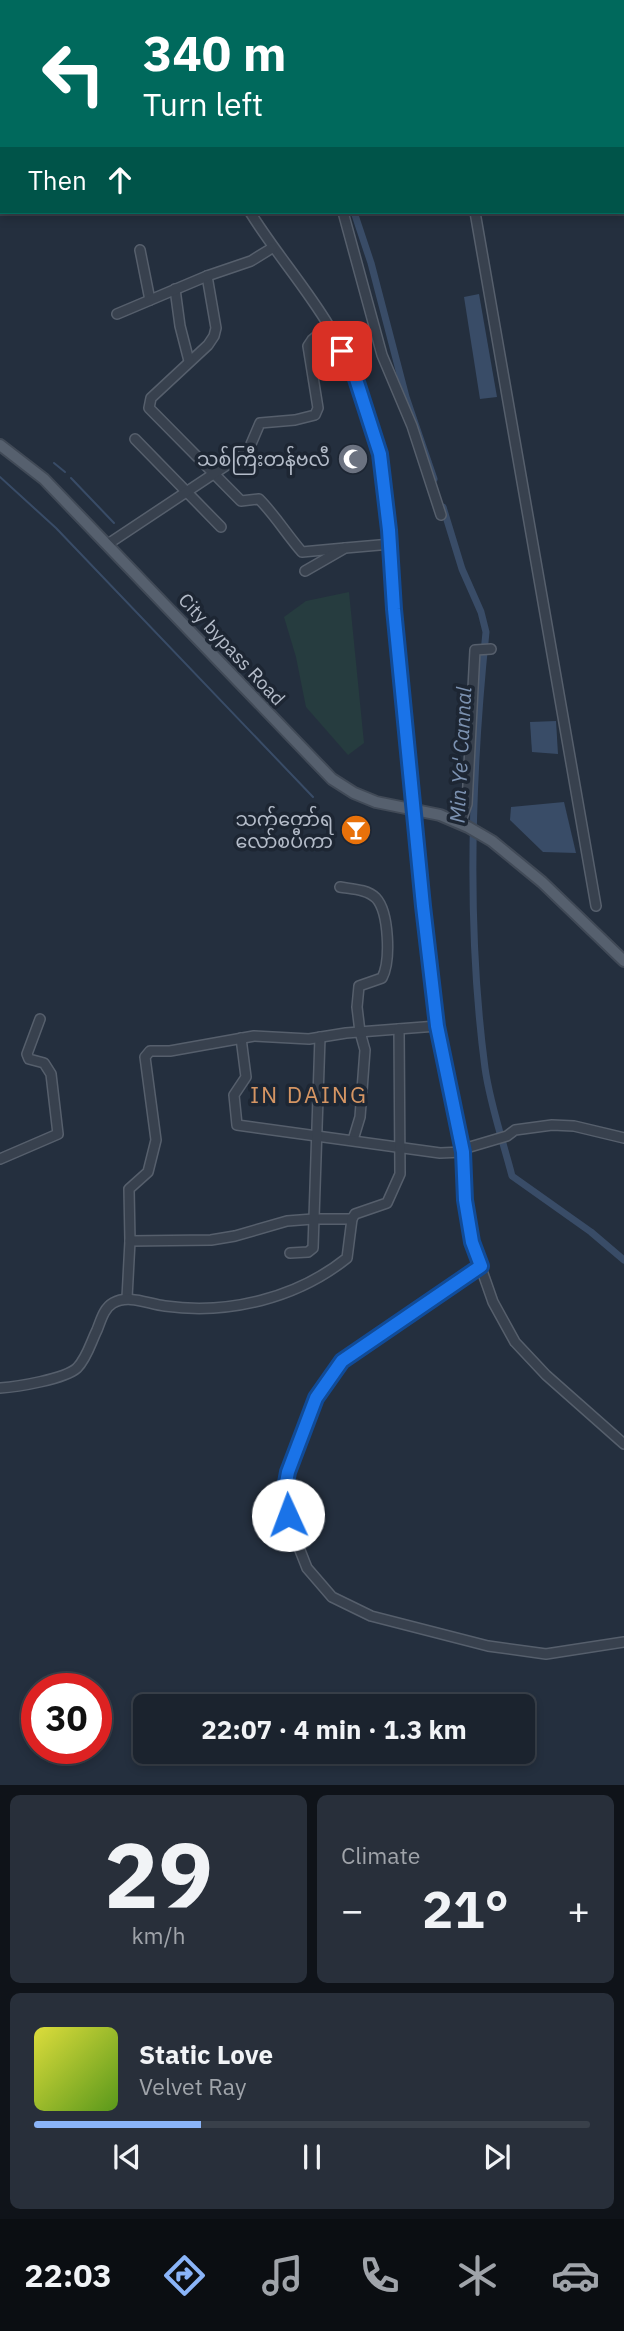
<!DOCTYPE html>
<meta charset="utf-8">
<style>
body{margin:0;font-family:"IBM Plex Sans","Noto Sans Myanmar",sans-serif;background:#282f3a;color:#f1f3f6;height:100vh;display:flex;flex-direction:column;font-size:26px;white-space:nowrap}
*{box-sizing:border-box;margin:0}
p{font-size:23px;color:#a0a4aa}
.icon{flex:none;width:38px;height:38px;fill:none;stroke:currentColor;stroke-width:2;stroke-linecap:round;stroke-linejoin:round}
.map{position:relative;height:1785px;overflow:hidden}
.drawer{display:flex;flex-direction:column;gap:10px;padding:10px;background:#0f1319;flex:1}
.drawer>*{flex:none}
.hud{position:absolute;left:0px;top:0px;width:625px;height:214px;box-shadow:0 4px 10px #0003,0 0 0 2px #39404a;background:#00695c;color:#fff;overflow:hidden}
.speed{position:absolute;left:21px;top:1673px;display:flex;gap:14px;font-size:35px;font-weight:700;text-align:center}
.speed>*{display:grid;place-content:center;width:91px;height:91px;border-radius:50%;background:#1b232e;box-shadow:0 4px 10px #0003,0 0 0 2px #39404a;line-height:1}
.speed .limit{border:10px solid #d22;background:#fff;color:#111}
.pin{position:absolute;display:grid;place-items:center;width:60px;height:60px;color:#fff;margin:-30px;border-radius:14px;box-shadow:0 4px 10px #0006}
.me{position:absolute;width:77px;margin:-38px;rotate:358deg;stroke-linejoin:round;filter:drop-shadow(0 0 5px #0008)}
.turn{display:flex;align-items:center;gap:24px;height:147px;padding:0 28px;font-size:32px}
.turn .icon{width:91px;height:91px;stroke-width:2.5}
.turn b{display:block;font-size:49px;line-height:60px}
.then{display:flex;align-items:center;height:66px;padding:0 28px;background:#0003;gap:14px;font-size:26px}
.big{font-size:52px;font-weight:700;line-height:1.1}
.drawer .tile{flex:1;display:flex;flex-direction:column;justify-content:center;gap:10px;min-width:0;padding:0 24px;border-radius:10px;background:#282f3a}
.drawer .dial{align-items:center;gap:0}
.dial b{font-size:91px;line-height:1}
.song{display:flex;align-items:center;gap:21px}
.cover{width:84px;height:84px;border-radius:10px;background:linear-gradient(135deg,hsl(60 70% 55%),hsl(90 70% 35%))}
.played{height:7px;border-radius:4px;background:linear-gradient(90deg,#8ab4f8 30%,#39404a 30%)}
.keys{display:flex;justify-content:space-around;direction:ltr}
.heat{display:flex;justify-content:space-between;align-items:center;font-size:38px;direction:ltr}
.drawer .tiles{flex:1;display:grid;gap:10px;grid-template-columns:1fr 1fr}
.tile:last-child{grid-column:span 2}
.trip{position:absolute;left:133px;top:1694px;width:402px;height:70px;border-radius:10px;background:#1b232e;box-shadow:0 4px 10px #0003,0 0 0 2px #39404a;font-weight:700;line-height:70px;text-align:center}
.tab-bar{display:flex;height:112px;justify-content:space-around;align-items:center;background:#0b0e12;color:#a0a4aa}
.tab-bar .icon{width:49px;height:49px}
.tab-bar .current{color:#8ab4f8}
.tab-bar b{font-size:32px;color:#f1f3f6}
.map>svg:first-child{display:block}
.green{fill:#263c3f}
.water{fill:#394c67}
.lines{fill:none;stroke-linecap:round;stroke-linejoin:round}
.stream{stroke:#394c67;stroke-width:2}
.canal{stroke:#394c67;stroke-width:7}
.minor-casing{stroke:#565f6c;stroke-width:12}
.major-casing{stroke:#414a57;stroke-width:14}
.minor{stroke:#38414e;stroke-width:9}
.major{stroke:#56606e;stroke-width:10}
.route-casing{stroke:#114b97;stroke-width:18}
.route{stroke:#1a73e8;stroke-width:12}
.labels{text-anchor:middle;stroke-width:7;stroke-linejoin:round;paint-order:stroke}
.poi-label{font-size:19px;fill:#b4bcc9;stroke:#1d2633;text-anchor:end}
.street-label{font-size:19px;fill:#b4bcc9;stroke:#1d2633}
.water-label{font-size:21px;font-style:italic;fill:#7c92b1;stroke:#1d2633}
.quarter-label{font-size:23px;letter-spacing:2px;fill:#d59563;stroke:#1d2633}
</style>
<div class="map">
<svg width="624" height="1785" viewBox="0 0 624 1785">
<rect width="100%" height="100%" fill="#242f3e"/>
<!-- green -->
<path class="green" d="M349 592 364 743 348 755 306 707 296 657 284 617 306 601Z"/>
<!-- water -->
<g class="water">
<path d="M479 294 497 397 480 399 464 297Z"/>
<path d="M556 721 558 754 532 752 530 722Z"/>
<path d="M564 802 576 853 543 852 510 820 511 807Z"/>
</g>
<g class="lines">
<!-- stream -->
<g class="stream">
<path d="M54 463 65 472"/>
<path d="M0 477 56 528 313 797"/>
<path d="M71 478 114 523"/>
</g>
<!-- canal -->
<g class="canal">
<path d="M260 0 262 2"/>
<path d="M354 212 371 263 406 397 434 479"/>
<path d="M443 507 462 569 481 612 486 632C471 777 466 924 485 1068 490 1104 503 1141 512 1176L591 1232 624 1260"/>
</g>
<!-- minor casing -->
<g class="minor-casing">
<g id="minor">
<path d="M120 0 121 2"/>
<path d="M228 0V2"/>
<path d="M253 0 256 2"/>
<path d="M270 0 271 2"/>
<path d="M383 0H418"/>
<path d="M476 0 479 2"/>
<path d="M454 2V0"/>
<path d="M0 40 2 41"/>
<path d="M623 56H624"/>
<path d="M0 120H2"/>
<path d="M250 212C274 251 305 286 329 326 381 413 391 510 394 609L438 1034 463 1152 465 1200 472 1242 493 1302 515 1342 546 1375 624 1444"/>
<path d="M343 212 382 355 412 426 441 515"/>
<path d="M475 212 596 906"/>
<path d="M140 250 150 300"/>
<path d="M207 276 216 328 214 336 208 345 151 398 149 408 241 501 259 499C275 515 287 535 302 552L345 548"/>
<path d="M175 289 180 326 189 361"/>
<path d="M117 314 207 276 251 261 272 248"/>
<path d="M135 439 221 527"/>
<path d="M108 544 248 451 260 423 295 420 315 415 318 408 308 346 312 340 329 326"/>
<path d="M305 571 345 548 391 544"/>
<path d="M460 824 467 804 475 650 491 649"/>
<path d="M340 887C351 889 367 889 376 898 389 912 391 961 382 978L359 986 357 1007 360 1032 365 1050 360 1117 353 1140"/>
<path d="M241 1038 246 1077 234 1095 237 1125 440 1153 463 1152"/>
<path d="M463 1149 507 1136 515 1130 552 1125 574 1126 624 1138"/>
<path d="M0 1159 58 1134 51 1074 44 1063 29 1059 27 1054 40 1019"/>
<path d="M130 1241 211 1240 235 1236 287 1221 313 1219H352"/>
<path d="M290 1253 308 1252 313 1248 320 1037"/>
<path d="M481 1266 342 1361 316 1398 288 1472 283 1499 292 1530 307 1568 332 1597 371 1616 488 1646 546 1654 624 1642"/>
<path d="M127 1298 130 1241 129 1189 148 1172 156 1140 145 1057 150 1051H170L254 1036 309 1039 346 1033 437 1026"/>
<path d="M0 1388C17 1387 65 1379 77 1368 87 1358 91 1342 97 1330 101 1320 104 1308 113 1303 129 1294 148 1304 165 1306 229 1315 297 1298 347 1258L352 1219 355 1214 387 1203 400 1174 399 1029"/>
</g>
</g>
<!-- major casing -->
<g class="major-casing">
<path id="major" d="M0 445 44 479 332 779 354 793 376 802 440 815 468 827 492 841 542 882 624 961"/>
</g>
<!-- minor -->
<use href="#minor" class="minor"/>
<!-- major -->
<use href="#major" class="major"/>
</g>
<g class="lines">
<!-- route casing -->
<g class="route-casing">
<path id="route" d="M288 1515 283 1499 288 1472 316 1398 342 1361 481 1266 472 1242 465 1200 463 1152 437 1026 423 906 394 609 389 530 380 454 355 376 342 351"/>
</g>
<!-- route -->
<use href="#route" class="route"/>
</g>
<!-- icons -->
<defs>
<g id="mosque-disc" transform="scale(1.575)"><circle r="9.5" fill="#6b7280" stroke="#1d2633"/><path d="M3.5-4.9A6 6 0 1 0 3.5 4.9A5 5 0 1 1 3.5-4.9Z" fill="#fff"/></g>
<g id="bar-disc" transform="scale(1.575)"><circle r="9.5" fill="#e8710a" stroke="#1d2633"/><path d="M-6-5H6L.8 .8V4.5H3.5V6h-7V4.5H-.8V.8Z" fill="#fff"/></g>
</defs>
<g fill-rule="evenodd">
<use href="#mosque-disc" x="353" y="459"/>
<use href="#bar-disc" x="356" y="830"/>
</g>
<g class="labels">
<!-- poi labels -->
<g class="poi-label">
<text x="330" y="466">သစ်ကြီးတန်ဗလီ</text>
<text x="333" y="826">သက်တော်ရ<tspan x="333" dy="22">လော်စပီကာ</tspan></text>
</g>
<!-- street labels -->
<g class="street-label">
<text transform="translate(232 649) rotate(47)" y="7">City bypass Road</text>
</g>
<!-- water labels -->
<g class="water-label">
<text transform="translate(461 755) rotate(-87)" y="7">Min Ye' Cannal</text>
</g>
<!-- quarter labels -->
<g class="quarter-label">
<text x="309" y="1103">IN DAING</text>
</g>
</g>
</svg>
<div class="speed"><div class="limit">30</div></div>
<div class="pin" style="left:342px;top:351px;background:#d93025"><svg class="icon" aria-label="arrive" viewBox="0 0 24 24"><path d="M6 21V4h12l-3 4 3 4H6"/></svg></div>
<svg class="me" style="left:288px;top:1515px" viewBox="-20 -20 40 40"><circle r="19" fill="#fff"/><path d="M0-13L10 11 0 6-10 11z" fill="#1a73e8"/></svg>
<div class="trip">22:07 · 4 min · 1.3 km</div>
<div class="hud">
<div class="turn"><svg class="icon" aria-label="left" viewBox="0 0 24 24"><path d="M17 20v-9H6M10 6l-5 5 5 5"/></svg><div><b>340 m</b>Turn left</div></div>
<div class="then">Then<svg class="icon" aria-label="ahead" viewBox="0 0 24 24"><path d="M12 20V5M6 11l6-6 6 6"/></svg></div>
</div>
</div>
<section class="drawer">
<div class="tiles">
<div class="tile dial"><b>29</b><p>km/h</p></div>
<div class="tile"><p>Climate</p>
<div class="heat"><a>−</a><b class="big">21°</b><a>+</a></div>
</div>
<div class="tile">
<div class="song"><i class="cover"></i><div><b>Static Love</b><p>Velvet Ray</p></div></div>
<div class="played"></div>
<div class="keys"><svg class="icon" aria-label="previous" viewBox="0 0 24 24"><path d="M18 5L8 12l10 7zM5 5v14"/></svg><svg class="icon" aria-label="pause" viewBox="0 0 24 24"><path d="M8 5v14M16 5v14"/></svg><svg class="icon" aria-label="next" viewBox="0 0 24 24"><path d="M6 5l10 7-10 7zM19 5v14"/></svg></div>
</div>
</div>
</section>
<nav class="tab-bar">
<b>22:03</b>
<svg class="icon current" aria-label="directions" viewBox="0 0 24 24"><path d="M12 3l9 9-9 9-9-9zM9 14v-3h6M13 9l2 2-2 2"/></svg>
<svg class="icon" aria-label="music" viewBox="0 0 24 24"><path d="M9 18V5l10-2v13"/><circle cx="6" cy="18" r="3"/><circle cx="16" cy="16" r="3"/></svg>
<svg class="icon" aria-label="phone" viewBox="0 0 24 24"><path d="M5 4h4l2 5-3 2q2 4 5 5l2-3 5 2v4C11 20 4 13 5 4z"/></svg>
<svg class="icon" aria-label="climate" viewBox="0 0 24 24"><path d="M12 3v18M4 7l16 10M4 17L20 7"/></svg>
<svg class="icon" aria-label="car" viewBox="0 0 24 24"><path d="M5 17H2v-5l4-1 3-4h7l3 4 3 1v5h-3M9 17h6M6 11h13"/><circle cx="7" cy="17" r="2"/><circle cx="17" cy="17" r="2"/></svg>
</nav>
